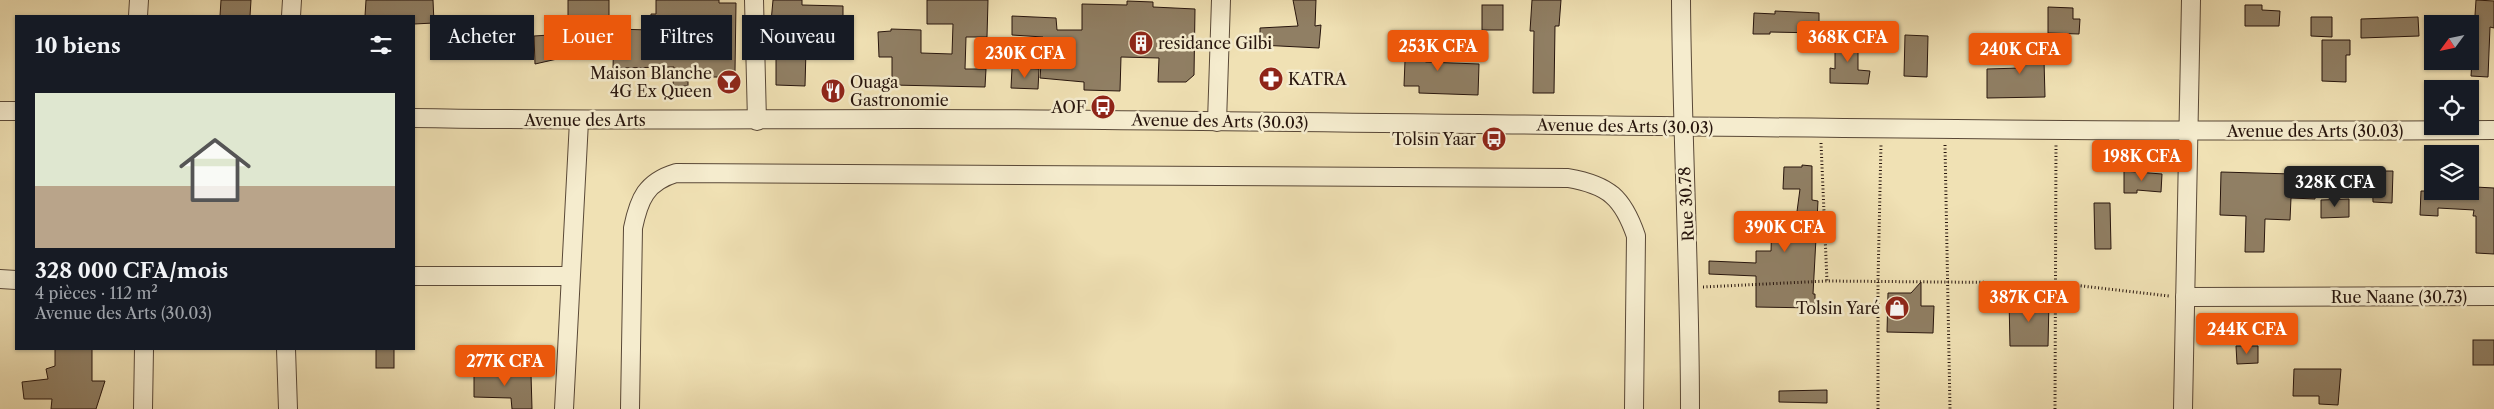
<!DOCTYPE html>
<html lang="fr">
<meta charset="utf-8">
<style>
:root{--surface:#171b24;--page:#20242c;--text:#f1f3f6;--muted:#9ea1a6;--accent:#ea580c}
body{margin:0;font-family:"Libre Caslon Text",serif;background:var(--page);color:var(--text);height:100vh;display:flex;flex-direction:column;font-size:19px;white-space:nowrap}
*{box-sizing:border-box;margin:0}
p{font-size:16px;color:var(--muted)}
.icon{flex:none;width:28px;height:28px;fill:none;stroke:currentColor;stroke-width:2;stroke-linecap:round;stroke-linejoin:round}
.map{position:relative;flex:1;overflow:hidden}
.sheet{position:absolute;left:15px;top:15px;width:400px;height:335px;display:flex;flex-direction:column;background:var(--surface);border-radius:0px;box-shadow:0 1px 4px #0004}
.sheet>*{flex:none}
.banner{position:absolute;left:430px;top:15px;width:475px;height:45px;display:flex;gap:10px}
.needle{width:32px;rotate:237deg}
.buttons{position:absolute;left:2424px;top:15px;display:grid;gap:10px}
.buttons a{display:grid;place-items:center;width:55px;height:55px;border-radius:0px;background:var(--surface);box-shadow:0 1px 4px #0004;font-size:25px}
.price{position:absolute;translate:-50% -42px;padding:0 11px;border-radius:5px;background:var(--accent);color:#fff;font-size:16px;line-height:32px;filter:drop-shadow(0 1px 2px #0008)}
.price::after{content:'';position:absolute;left:50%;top:30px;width:15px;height:11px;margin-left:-8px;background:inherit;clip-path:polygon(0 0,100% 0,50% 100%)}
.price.current{background:#222;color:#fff}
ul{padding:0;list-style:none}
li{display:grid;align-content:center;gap:10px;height:265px;padding:0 20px}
li span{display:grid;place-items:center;height:155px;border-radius:0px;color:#555}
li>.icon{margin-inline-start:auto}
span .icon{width:90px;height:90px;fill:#fffc;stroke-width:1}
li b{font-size:21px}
h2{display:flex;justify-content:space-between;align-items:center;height:60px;padding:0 20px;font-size:21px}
.chip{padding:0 18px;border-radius:0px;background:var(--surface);box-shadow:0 1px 4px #0004;font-size:18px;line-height:45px}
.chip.current{background:var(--accent);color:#fff}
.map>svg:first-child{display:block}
.building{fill:#907f64;stroke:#27150d}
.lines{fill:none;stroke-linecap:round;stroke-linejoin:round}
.minor-casing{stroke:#594837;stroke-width:20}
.path{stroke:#27150d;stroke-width:3;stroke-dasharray:1 2.5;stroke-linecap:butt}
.minor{stroke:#f5ecce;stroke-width:18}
.labels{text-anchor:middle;stroke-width:5;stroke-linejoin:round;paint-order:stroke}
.poi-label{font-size:16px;fill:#27150d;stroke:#f5ecce;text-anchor:end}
.street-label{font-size:16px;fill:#27150d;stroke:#f5ecce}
</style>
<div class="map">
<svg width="2494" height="409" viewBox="0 0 2494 409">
<rect width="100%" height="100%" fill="#f0e1b4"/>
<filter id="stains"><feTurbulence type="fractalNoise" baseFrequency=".004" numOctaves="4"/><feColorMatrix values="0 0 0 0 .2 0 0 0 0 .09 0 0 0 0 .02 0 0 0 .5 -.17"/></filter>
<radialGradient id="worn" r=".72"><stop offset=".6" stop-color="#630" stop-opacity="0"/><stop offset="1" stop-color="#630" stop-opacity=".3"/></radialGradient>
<g class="building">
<path d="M221,0H251L250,16H220Z"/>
<path d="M366,0H433L434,23L414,24V16H365Z"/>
<path d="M568,0H609V26L568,27Z"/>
<path d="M656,0H719V3H736L735,71L729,77H688V86H673L674,67L613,68L614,29L651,30V14H656Z"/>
<path d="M773,0H802V5L843,6V29L847,28V49L806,50L805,86L776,85V55H768Z"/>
<path d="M927,0H988L987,37H966L965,69H986L985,87L892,85V57H879L878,32L891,31V29L921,30V53L952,54L953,24H927Z"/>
<path d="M1293,0H1316L1315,26L1321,25L1319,48L1260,45V28L1298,26Z"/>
<path d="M1532,0H1561L1559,26H1555L1554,93H1533L1534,31H1530Z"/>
<path d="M2476,0L2494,1V28L2490,27L2488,77L2471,76Z"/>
<path d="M1127,1L1153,2V7L1195,9L1194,75L1186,82H1158L1159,58L1121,57L1120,91L1084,90V82L1040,78L1043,37L1012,35V16L1056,18L1057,30H1082V4L1127,5Z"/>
<rect x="1482" y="5" width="21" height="25"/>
<path d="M2245,5H2262V10L2280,11L2279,26H2245Z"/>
<path d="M2048,7L2073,8V19H2080L2079,34L2048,33Z"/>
<path d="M1775,11L1819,13V33L1770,32V34H1753L1754,13L1775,14Z"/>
<path d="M2311,17H2332V37L2311,36Z"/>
<path d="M2418,17L2419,36L2361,38V19Z"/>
<path d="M565,34L566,57L535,64L534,36Z"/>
<path d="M1406,35L1425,36L1424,61L1426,62L1479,64L1478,95L1419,93V86H1404Z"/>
<path d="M1905,35L1928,36L1927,77L1904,76Z"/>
<path d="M1835,38H1858V70L1870,71L1868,84L1830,83V68L1835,69Z"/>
<path d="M2021,38H2041L2042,60H2044L2045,97L1987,98V69L2021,68Z"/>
<path d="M2322,40H2350V55H2346V82L2322,81Z"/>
<path d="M1012,68L1039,69L1038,89L1011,88Z"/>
<path d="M1802,165L1812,166V200L1818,201L1813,294H1815V308L1756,307V276L1709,274V261L1756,263V251H1771L1772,219H1796L1800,189H1783L1784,167H1802Z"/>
<path d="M2124,171L2162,174L2161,192L2137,190V193H2124Z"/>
<path d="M2372,171H2393L2392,203L2373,202Z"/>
<path d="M2221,172L2292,174L2291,183L2316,184L2315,199L2291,198L2290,220L2265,219L2264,252H2245L2246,216L2220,215Z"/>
<path d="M2475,187L2494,188V254L2476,253V216H2473L2474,210L2438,208V216L2420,215L2421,191H2474Z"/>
<path d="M2349,199V217L2321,218V200Z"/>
<path d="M2094,203H2110L2111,249H2095Z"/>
<path d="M1921,282V306H1934L1933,333L1887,332L1888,293H1911Z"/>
<path d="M2009,299L2049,300L2048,346H2010Z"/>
<rect x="2473" y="340" width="21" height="25"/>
<path d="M2236,346H2258V363L2237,364Z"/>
<path d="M55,349H92V381H105L96,409H51L52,399H24L22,382L48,379L46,369L55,366Z"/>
<rect x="376" y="349" width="18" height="19"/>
<path d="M2294,369H2341L2338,405L2319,404V396H2293Z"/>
<path d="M474,371H507V374H531L532,409H512L511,398L474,397Z"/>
<path d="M1827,390V403L1779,402V391Z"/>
</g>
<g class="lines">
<defs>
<g id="minor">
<path d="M754,0L757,121"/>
<path d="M1681,0C1682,136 1690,273 1690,409"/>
<path d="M138,16L139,0"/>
<path d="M291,16L292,0"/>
<path d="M0,111H16"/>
<path d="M414,118C644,122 874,117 1104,120C1567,124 2031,133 2494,130"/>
<path d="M1217,122L1221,0"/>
<path d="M414,276H570"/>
<path d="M0,279L16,280"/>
<path d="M2185,297L2494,296"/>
<path d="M286,349L288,409"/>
<path d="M143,409L144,349"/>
<path d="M564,409L579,121"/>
<path d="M630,409L633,228C639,199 646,182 676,173L1568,178C1609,185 1623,198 1636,236L1634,409"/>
<path d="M2183,409L2191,0"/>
</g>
</defs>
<use href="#minor" class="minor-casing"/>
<g class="path">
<path d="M1821,143L1827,281"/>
<path d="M1945,145L1950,409"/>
<path d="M1703,287L1827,281L2056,283L2169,296"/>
<path d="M1878,409V281L1881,144"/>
<path d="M2055,409L2056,145"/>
</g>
<use href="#minor" class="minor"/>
</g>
<defs>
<symbol id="building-disc" viewBox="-11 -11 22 22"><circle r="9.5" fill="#8f2418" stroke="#f5ecce"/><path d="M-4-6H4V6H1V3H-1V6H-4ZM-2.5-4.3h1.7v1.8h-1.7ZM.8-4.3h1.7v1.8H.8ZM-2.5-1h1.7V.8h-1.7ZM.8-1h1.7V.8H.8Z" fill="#fff"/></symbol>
<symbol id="pharmacy-disc" viewBox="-11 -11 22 22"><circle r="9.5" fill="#8f2418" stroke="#f5ecce"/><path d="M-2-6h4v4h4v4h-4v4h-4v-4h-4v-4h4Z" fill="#fff"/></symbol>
<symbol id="bar-disc" viewBox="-11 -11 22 22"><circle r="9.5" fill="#8f2418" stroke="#f5ecce"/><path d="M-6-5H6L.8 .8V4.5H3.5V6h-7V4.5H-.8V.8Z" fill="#fff"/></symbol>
<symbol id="restaurant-disc" viewBox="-11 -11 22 22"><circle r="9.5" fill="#8f2418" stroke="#f5ecce"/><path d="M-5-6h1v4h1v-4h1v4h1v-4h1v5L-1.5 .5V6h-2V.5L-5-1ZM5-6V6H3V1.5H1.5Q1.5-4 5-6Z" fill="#fff"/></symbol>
<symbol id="bus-disc" viewBox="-11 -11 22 22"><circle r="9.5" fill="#8f2418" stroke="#f5ecce"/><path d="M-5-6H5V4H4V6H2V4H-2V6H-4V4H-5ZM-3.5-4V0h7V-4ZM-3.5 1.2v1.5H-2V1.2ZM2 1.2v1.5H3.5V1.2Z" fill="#fff"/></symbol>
<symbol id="shop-disc" viewBox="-11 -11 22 22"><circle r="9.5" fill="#8f2418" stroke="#f5ecce"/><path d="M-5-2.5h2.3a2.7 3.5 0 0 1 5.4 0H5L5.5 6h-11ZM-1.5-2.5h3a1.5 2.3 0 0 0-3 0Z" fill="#fff"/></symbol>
</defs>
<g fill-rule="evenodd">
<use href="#building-disc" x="1127" y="29" width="28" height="28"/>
<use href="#pharmacy-disc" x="1257" y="65" width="28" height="28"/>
<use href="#bar-disc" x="715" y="68" width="28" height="28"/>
<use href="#restaurant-disc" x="819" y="77" width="28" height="28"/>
<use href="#bus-disc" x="1089" y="93" width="28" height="28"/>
<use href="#bus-disc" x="1480" y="125" width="28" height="28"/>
<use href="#shop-disc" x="1883" y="294" width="28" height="28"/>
</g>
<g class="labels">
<g class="poi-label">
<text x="1158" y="49" text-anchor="start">residance Gilbi</text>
<text x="712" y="79">Maison Blanche<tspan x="712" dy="18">4G Ex Queen</tspan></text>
<text x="1288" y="85" text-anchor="start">KATRA</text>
<text x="850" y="88" text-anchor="start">Ouaga<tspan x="850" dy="18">Gastronomie</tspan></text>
<text x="1086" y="113">AOF</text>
<text x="1476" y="145">Tolsin Yaar</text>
<text x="1880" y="314">Tolsin Yaré</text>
</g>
<g class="street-label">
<text x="585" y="126">Avenue des Arts</text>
<text transform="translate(1220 121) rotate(1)" y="6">Avenue des Arts (30.03)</text>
<text transform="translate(1625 126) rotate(1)" y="6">Avenue des Arts (30.03)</text>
<text x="2315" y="137">Avenue des Arts (30.03)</text>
<text transform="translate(1686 204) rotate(-93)" y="6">Rue 30.78</text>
<text x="2399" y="303">Rue Naane (30.73)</text>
</g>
</g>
<rect width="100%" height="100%" filter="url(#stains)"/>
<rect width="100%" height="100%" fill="url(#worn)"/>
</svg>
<div class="buttons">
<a><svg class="needle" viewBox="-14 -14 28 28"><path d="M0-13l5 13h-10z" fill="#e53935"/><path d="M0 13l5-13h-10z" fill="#9ea1a6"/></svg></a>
<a><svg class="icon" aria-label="locate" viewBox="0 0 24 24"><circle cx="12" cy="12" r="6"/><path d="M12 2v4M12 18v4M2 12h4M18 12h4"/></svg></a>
<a><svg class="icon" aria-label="layers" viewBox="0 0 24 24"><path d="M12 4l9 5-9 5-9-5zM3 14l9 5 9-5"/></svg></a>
</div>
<b class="price" style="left:1848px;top:63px">368K CFA</b>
<b class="price" style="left:1438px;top:72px">253K CFA</b>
<b class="price" style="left:2020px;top:75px">240K CFA</b>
<b class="price" style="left:1025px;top:79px">230K CFA</b>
<b class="price" style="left:2142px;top:182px">198K CFA</b>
<b class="price current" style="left:2335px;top:208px">328K CFA</b>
<b class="price" style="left:1785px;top:253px">390K CFA</b>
<b class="price" style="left:2029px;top:323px">387K CFA</b>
<b class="price" style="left:2247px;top:355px">244K CFA</b>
<b class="price" style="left:505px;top:387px">277K CFA</b>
<div class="banner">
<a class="chip">Acheter</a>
<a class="chip current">Louer</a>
<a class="chip">Filtres</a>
<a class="chip">Nouveau</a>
</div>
<section class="sheet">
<h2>10 biens<svg class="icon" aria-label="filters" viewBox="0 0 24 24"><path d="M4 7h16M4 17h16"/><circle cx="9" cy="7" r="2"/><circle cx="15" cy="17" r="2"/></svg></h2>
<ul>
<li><span style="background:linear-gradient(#dfe7d0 60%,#b9a48a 0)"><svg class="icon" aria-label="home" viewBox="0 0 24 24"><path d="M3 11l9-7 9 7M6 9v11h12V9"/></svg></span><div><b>328 000 CFA/mois</b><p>4 pièces · 112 m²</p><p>Avenue des Arts (30.03)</p></div></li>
</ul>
</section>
</div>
